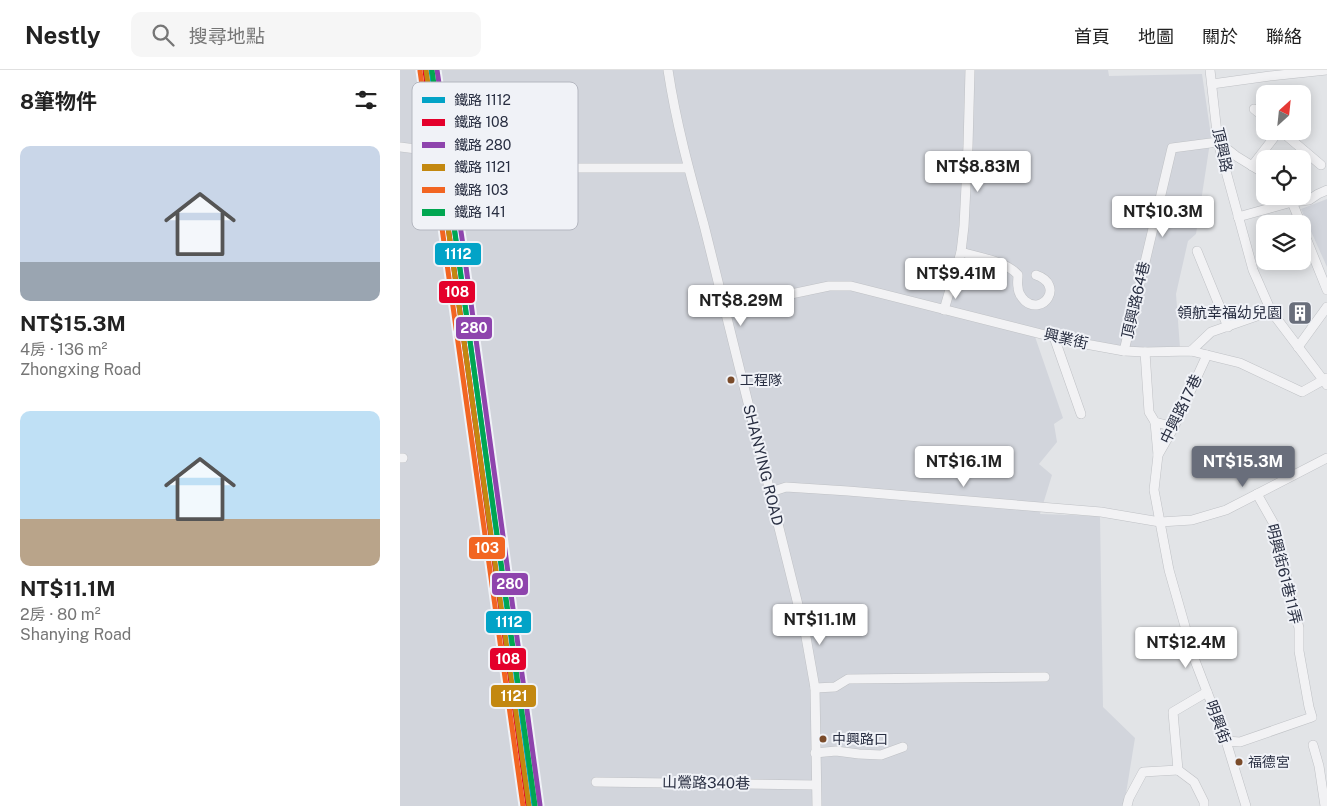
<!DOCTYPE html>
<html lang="zh-TW">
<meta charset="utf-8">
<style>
:root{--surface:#fff;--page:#f6f6f6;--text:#222;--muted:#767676;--line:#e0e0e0;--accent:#696e7b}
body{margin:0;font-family:"Public Sans","Noto Sans TC",sans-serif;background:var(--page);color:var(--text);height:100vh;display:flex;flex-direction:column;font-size:19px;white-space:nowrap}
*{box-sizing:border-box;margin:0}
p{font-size:16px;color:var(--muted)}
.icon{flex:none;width:28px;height:28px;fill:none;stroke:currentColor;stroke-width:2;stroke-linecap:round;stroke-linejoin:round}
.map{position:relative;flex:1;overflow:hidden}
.side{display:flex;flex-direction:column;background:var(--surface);width:400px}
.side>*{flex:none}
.needle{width:32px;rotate:27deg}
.buttons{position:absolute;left:856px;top:15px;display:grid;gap:10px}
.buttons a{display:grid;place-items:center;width:55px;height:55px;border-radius:10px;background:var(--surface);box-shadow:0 2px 12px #0003;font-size:25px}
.price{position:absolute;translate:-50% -42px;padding:0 11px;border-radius:5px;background:#fff;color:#222;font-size:16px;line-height:32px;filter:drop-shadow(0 1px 2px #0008)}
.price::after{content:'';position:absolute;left:50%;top:30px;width:15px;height:11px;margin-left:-8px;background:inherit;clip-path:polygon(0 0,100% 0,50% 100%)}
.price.on{background:var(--accent);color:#fff}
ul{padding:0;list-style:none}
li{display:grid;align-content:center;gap:10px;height:265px;padding:0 20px}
li span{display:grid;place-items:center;height:155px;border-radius:10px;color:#555}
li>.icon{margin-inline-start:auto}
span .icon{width:90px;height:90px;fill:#fffc;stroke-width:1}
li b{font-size:21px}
h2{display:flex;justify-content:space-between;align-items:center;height:60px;padding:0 20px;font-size:21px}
header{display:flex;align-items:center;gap:30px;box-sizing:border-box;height:70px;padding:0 25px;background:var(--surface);border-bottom:1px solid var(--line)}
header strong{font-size:24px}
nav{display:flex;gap:28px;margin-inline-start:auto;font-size:18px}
.search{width:350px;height:45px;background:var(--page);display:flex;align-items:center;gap:12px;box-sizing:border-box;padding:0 18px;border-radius:10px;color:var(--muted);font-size:19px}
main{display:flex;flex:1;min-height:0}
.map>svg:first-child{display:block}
.built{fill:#d2d5dc}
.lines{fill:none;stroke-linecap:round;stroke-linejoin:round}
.minor-casing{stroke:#bfc1c5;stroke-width:10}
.minor{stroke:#f2f2f4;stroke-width:9}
.rail-1-casing{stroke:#f0f2f7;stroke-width:9}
.rail-2-casing{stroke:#f0f2f7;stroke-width:9}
.rail-3-casing{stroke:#f0f2f7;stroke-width:9}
.rail-4-casing{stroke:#f0f2f7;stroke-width:9}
.rail-5-casing{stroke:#f0f2f7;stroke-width:9}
.rail-6-casing{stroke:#f0f2f7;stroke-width:9}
.rail-1{stroke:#02a3c7;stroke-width:5}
.rail-2{stroke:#e4002b;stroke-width:5}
.rail-3{stroke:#8e44ad;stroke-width:5}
.rail-4{stroke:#c38810;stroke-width:5}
.rail-5{stroke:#f26522;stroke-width:5}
.rail-6{stroke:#00a651;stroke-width:5}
.bus-dot{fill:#7a4b2a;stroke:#f0f2f7;stroke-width:2}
.labels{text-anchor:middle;stroke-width:4;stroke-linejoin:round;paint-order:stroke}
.bus-label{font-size:14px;fill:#282e41;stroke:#f0f2f7;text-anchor:start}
.street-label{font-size:15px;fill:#282e41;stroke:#f0f2f7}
.poi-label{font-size:15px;fill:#282e41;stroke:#f0f2f7;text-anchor:end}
.key{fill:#f0f2f7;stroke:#b4b7c0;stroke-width:1}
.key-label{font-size:14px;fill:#282e41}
.line-badge{stroke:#f0f2f7;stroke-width:2}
.badge-label{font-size:14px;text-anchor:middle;font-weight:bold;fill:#fff}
</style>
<header>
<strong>Nestly</strong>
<div class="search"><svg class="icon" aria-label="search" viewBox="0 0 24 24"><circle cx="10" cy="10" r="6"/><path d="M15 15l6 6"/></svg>搜尋地點</div>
<nav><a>首頁</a><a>地圖</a><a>關於</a><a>聯絡</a></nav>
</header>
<main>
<section class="side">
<h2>8筆物件<svg class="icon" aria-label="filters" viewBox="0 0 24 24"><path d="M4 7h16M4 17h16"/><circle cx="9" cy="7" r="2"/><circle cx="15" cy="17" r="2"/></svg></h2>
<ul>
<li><span style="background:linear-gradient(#c9d6e8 75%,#9aa5b1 0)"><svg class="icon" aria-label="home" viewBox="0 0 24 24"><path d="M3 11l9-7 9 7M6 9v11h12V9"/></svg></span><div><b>NT$15.3M</b><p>4房 · 136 m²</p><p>Zhongxing Road</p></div></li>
<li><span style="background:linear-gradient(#bfe0f5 70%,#b9a48a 0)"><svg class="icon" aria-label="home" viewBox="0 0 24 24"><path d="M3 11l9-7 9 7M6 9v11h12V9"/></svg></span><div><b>NT$11.1M</b><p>2房 · 80 m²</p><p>Shanying Road</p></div></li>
</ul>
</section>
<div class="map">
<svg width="927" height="736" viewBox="0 0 927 736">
<rect width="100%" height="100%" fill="#e2e4e7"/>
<g class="built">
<path d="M0,0H708L709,6L802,4L811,66L796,164L788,171L776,224L780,278H730L632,258L663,348L654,354L657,372L639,394L652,405L640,444L700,446L703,637L735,668L724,736H0Z"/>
<path d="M927,129V197L901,139Z"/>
</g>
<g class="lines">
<defs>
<g id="minor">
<path d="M268,0C276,53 290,104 304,155L406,567L415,618L417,736"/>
<path d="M810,0L818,72L853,200L871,241L927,315"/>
<path d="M812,14L870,6L927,0"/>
<path d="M902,32L905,29"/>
<path d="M854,39L865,48"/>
<path d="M881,61L921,95"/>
<path d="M0,77L168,98H288"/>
<path d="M852,96L879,61"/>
<path d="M887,126L892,132L901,154"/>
<path d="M838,147L892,132L909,130L918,124L927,120"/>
<path d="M902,158L927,220"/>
<path d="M797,181L828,257"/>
<path d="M561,182C580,188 606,191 618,205C618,209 617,214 618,217C618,223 621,227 625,231C643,246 665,215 636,205"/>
<path d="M325,238L429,216H451L669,271L724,281L745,282L791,281L840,293L902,322L927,308"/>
<path d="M544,240L561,182L564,156L568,76L570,0"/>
<path d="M654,267L681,344"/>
<path d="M898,277L927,237"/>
<path d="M724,281L772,78L818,72L836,86L862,102L865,105"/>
<path d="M791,281L811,262L871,241"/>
<path d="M745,282L749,342L755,352L774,357"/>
<path d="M807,285L774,357L758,385L754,420L769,500L794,588L826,671L846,736"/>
<path d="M755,352L758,385"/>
<path d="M0,388H3"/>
<path d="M371,422L386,417L448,421L701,442L760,452L792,450L826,440L927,388"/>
<path d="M415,618L435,617L448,609L645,607"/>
<path d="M826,671L840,672L912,647L909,637L899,581V558L874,454L857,424"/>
<path d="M913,675L919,696L925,736"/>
<path d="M415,683L436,681L459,684L481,685L503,677"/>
<path d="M778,700L773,642L807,622"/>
<path d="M778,700L794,712L804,732V736"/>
<path d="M196,712L416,715"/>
<path d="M727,736L729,728L743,702L778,700"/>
</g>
</defs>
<use href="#minor" class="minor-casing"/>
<use href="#minor" class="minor"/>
<defs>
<path id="rail-1" d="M31,0L57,176L134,736"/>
<path id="rail-2" d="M25,1L51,177L128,736"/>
<path id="rail-3" d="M37,0L63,175L140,735"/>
<path id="rail-4" d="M26,0L129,736"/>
<path id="rail-5" d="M20,1L123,736"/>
<path id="rail-6" d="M32,0L135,735"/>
</defs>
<use href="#rail-1" class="rail-1-casing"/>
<use href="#rail-2" class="rail-2-casing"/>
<use href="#rail-3" class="rail-3-casing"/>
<use href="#rail-4" class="rail-4-casing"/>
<use href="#rail-5" class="rail-5-casing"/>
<use href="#rail-6" class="rail-6-casing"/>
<use href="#rail-1" class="rail-1"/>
<use href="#rail-2" class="rail-2"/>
<use href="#rail-3" class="rail-3"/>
<use href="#rail-4" class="rail-4"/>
<use href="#rail-5" class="rail-5"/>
<use href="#rail-6" class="rail-6"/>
</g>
<defs>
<symbol id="building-square" viewBox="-11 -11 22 22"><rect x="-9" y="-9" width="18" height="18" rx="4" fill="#696e7b" stroke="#f0f2f7"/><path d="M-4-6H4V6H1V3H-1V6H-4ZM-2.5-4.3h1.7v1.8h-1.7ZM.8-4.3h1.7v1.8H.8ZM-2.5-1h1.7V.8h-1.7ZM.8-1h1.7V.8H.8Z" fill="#fff"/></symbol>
</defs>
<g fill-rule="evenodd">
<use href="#building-square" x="886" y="229" width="28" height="28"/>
</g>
<g class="bus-dot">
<circle cx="331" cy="310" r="4.5"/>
<circle cx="423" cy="669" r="4.5"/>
<circle cx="839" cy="692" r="4.5"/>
</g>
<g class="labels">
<g class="bus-label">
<text x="340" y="315">工程隊</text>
<text x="432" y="674">中興路口</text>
<text x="848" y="697">福德宮</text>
</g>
<g class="street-label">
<text transform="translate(822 80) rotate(78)" y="5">頂興路</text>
<text transform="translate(736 230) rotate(-77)" y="5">頂興路64巷</text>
<text transform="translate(666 269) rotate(13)" y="5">興業街</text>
<text transform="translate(781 339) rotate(-64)" y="5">中興路17巷</text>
<text transform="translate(363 395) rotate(76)" y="5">SHANYING ROAD</text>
<text transform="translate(884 504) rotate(76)" y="5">明興街61巷11弄</text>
<text transform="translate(818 652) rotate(70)" y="5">明興街</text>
<text transform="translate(306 713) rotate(1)" y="5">山鶯路340巷</text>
</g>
<g class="poi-label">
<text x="882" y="248">領航幸福幼兒園</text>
</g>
</g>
<rect x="12" y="12" width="166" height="148" rx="8" class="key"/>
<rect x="22" y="27" width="23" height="6" fill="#02a3c7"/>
<rect x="22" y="49" width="23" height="7" fill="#e4002b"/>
<rect x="22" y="72" width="23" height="6" fill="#8e44ad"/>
<rect x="22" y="94" width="23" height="7" fill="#c38810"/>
<rect x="22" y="117" width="23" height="6" fill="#f26522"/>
<rect x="22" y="139" width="23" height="7" fill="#00a651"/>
<g class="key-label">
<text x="54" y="35">鐵路 1112</text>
<text x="54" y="57">鐵路 108</text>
<text x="54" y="80">鐵路 280</text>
<text x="54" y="102">鐵路 1121</text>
<text x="54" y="125">鐵路 103</text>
<text x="54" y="147">鐵路 141</text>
</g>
<g class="line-badge">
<rect x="34" y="172" width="48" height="24" rx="5" fill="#02a3c7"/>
<rect x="38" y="210" width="38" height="24" rx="5" fill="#e4002b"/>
<rect x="55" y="246" width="38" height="24" rx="5" fill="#8e44ad"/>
<rect x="68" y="466" width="38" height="24" rx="5" fill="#f26522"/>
<rect x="91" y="502" width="38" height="24" rx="5" fill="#8e44ad"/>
<rect x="85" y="540" width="47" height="24" rx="5" fill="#02a3c7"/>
<rect x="89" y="577" width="38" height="24" rx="5" fill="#e4002b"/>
<rect x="90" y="614" width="47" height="24" rx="5" fill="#c38810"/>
</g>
<g class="badge-label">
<text x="58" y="189">1112</text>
<text x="57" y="227">108</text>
<text x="74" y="263">280</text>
<text x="87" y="483">103</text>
<text x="110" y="519">280</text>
<text x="109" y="557">1112</text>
<text x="108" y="594">108</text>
<text x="114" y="631">1121</text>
</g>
</svg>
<div class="buttons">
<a><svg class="needle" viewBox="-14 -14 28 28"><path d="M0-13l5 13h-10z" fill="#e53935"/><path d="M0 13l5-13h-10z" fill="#767676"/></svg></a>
<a><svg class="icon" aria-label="locate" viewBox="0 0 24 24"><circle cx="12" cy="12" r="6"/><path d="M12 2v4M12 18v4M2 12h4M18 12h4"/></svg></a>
<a><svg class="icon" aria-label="layers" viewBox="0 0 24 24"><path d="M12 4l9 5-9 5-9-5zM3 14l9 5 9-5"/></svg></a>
</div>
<b class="price" style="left:578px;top:123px">NT$8.83M</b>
<b class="price" style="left:763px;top:168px">NT$10.3M</b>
<b class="price" style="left:556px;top:230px">NT$9.41M</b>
<b class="price" style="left:341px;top:257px">NT$8.29M</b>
<b class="price" style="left:564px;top:418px">NT$16.1M</b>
<b class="price on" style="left:843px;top:418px">NT$15.3M</b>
<b class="price" style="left:420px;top:576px">NT$11.1M</b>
<b class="price" style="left:786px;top:599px">NT$12.4M</b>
</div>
</main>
